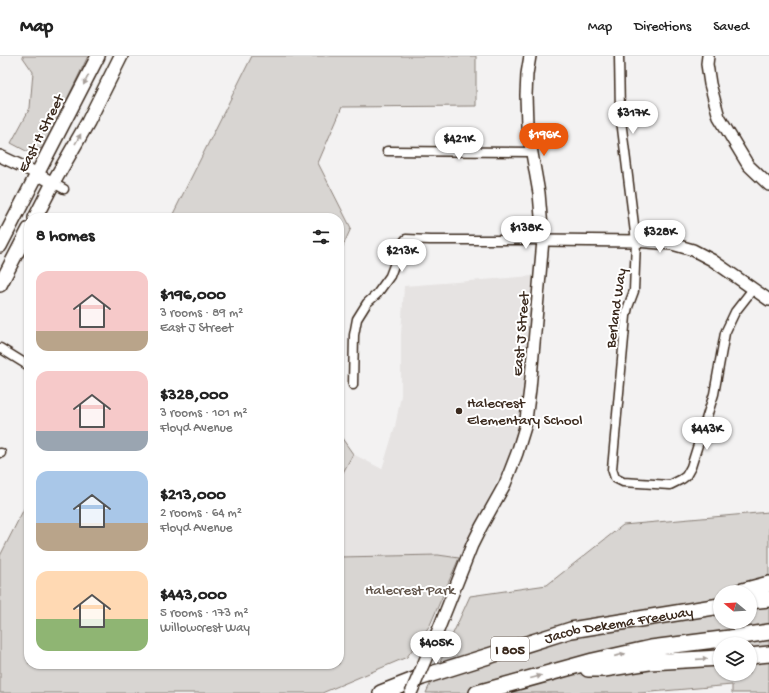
<!DOCTYPE html>
<meta charset="utf-8">
<style>
:root{--surface:#fff;--page:#f6f6f6;--text:#222;--muted:#767676;--line:#e0e0e0;--accent:#ea580c}
body{margin:0;font-family:"Gochi Hand",sans-serif;background:var(--page);color:var(--text);height:100vh;display:flex;flex-direction:column;font-size:15px;white-space:nowrap}
*{box-sizing:border-box;margin:0}
p{font-size:13px;color:var(--muted)}
.icon{flex:none;width:22px;height:22px;fill:none;stroke:currentColor;stroke-width:2;stroke-linecap:round;stroke-linejoin:round}
.map{position:relative;flex:1;overflow:hidden}
.drawer{position:absolute;left:24px;top:157px;width:320px;height:456px;display:flex;flex-direction:column;background:var(--surface);border-radius:16px;box-shadow:0 1px 3px #0004}
.drawer>*{flex:none}
.needle{width:26px;rotate:288deg}
.tools{position:absolute;left:713px;top:529px;display:grid;gap:8px}
.tools a{display:grid;place-items:center;width:44px;height:44px;border-radius:50%;background:var(--surface);box-shadow:0 1px 3px #0004;font-size:20px}
.price{position:absolute;translate:-50% -34px;padding:0 9px;border-radius:14px;background:#fff;color:#222;font-size:13px;line-height:26px;filter:drop-shadow(0 1px 2px #0008)}
.price::after{content:'';position:absolute;left:50%;top:24px;width:12px;height:9px;margin-left:-6px;background:inherit;clip-path:polygon(0 0,100% 0,50% 100%)}
.price.selected{background:var(--accent);color:#fff}
ul{padding:0;list-style:none}
li{display:flex;align-items:center;gap:12px;height:100px;padding:0 12px}
li span{display:grid;place-items:center;flex:none;width:112px;height:80px;border-radius:12px;color:#555}
li>.icon{margin-inline-start:auto}
span .icon{width:48px;height:48px;fill:#fffc;stroke-width:1}
li b{font-size:17px}
h2{display:flex;justify-content:space-between;align-items:center;height:48px;padding:0 12px;font-size:17px}
header{display:flex;align-items:center;gap:24px;box-sizing:border-box;height:56px;padding:0 20px;background:var(--surface);border-bottom:1px solid var(--line)}
header strong{font-size:19px}
nav{display:flex;gap:22px;margin-inline-start:auto;font-size:14px}
.map>svg:first-child{display:block}
.built{fill:#e6e3e2}
.green{fill:#d8d5d2;stroke:#8a8078;fill-rule:evenodd}
.lines{fill:none;stroke-linecap:round;stroke-linejoin:round}
.street-casing{stroke:#3b2a1e;stroke-width:11}
.secondary-casing{stroke:#3b2a1e;stroke-width:14}
.primary-casing{stroke:#3b2a1e;stroke-width:16}
.highway-casing{stroke:#3b2a1e;stroke-width:18}
.street{stroke:#fff;stroke-width:8}
.secondary{stroke:#fff;stroke-width:11}
.primary{stroke:#fff;stroke-width:13}
.highway{stroke:#fff;stroke-width:15}
.secondary-bridge-casing{stroke:#3b2a1e;stroke-width:14;stroke-linecap:butt}
.secondary-bridge{stroke:#fff;stroke-width:11}
.oneway{fill:#a79f9a}
.poi-dot{fill:#3b2a1e;stroke:#fff;stroke-width:1.5}
.labels{text-anchor:middle;stroke-width:4;stroke-linejoin:round;paint-order:stroke}
.shield{fill:#fff;stroke:#766a62;stroke-width:1}
.shield-label{font-size:14px;font-weight:bold;fill:#3b2a1e}
.street-label{font-size:15px;fill:#3b2a1e;stroke:#fff}
.poi-label{font-size:15px;fill:#3b2a1e;stroke:#fff;text-anchor:start}
.park-label{font-size:15px;fill:#62554b;stroke:#fff}
</style>
<header>
<strong>Map</strong>
<nav><a>Map</a><a>Directions</a><a>Saved</a></nav>
</header>
<div class="map">
<svg width="769" height="637" viewBox="0 0 769 637">
<rect width="100%" height="100%" fill="#f3f2f2"/>
<filter id="ink" filterUnits="userSpaceOnUse"><feTurbulence type="fractalNoise" baseFrequency=".025" numOctaves="2"/><feDisplacementMap in="SourceGraphic" scale="8" xChannelSelector="R" yChannelSelector="G"/><feConvolveMatrix kernelMatrix="1 2 1 2 8 2 1 2 1" color-interpolation-filters="sRGB"/></filter>
<g filter="url(#ink)">
<path class="built" d="M533,220L524,340L512,395L459,502L438,499L339,501V424L353,398L382,413L395,371L401,339V279L404,230Z"/>
<g class="green">
<path d="M22,0H88L44,91L30,97L11,87L30,52L33,16Z"/>
<path d="M252,0H476V50L342,51L318,107L351,172L339,199V162H171Z"/>
<path d="M339,378L353,398L339,424Z"/>
<path d="M29,443V608H339V501L438,499L459,502L430,569L407,601L322,637H0V500Z"/>
<path d="M769,456V637H732V629L640,637H426L470,540L547,529L623,469ZM720,536H750V566H720ZM720,588H750V618H720Z"/>
</g>
<g class="lines">
<defs>
<g id="street">
<path d="M619,0L620,56L636,185L634,235L628,251L626,260L612,413L615,422L623,426L670,429L682,423L686,420L691,411L714,338L725,277L735,256L753,233"/>
<path d="M387,95L531,96"/>
<path d="M53,127L64,133"/>
<path d="M0,292L29,310"/>
<path d="M353,329L354,279L357,263L367,247L377,238L390,220L402,188L406,183L430,184H543"/>
<path d="M0,397H1"/>
</g>
<g id="secondary">
<path d="M708,0L707,8L710,28L719,61L748,109L769,129"/>
<path d="M0,100L32,115L53,127"/>
<path d="M543,184L636,185L672,188L693,194L712,204L769,244"/>
<path d="M439,572L472,489L481,471L505,428L517,397L525,371L530,333L543,184L539,137L527,69L526,39L527,18L530,0"/>
</g>
<g id="primary">
<path d="M35,162L53,127L88,66L121,0"/>
<path d="M0,190L98,0"/>
<path d="M0,229L29,173"/>
</g>
<g id="highway">
<path d="M739,536L769,528"/>
<path d="M750,545L769,543"/>
<path d="M750,600L769,598"/>
<path d="M588,613H604L649,606L720,602"/>
<path id="s1" d="M381,637L422,621L571,574L720,550"/>
<path d="M477,637L593,605L651,592L730,582L769,576"/>
</g>
</defs>
<use href="#street" class="street-casing"/>
<use href="#secondary" class="secondary-casing"/>
<use href="#primary" class="primary-casing"/>
<use href="#highway" class="highway-casing"/>
<use href="#street" class="street"/>
<use href="#secondary" class="secondary"/>
<use href="#primary" class="primary"/>
<use href="#highway" class="highway"/>
<defs>
<path id="secondary-bridge" d="M411,637L439,572"/>
</defs>
<use href="#secondary-bridge" class="secondary-bridge-casing"/>
<use href="#secondary-bridge" class="secondary-bridge"/>
</g>
<defs><path id="oneway-solid" d="M-6-.8H1V-3.2L6.5 0L1 3.2V.8H-6Z"/></defs>
<g class="oneway">
<use href="#oneway-solid" transform="translate(86 24) rotate(117)"/>
<use href="#oneway-solid" transform="translate(78 83) rotate(-60)"/>
<use href="#oneway-solid" transform="translate(620 599) rotate(-13)"/>
<use href="#oneway-solid" transform="translate(702 603) rotate(-4)"/>
<use href="#oneway-solid" transform="translate(536 621) rotate(-15)"/>
</g>
</g>
<circle class="poi-dot" cx="459" cy="355" r="4"/>
<g class="labels">
<rect class="shield" x="491" y="581" width="38" height="24" rx="3"/>
<g class="shield-label">
<text x="510" y="598">I 805</text>
</g>
<g class="street-label">
<text transform="translate(40 77) rotate(-63)" y="5">East H Street</text>
<text transform="translate(615 252) rotate(-82)" y="5">Berland Way</text>
<text transform="translate(520 278) rotate(-85)" y="5">East J Street</text>
<text dy="5" stroke="none"><textPath href="#s1" startOffset="248">Jacob Dekema Freeway</textPath></text>
</g>
<g class="poi-label">
<text x="467" y="351">Halecrest<tspan x="467" dy="17">Elementary School</tspan></text>
</g>
<g class="park-label">
<text x="410" y="538">Halecrest Park</text>
</g>
</g>
</svg>
<div class="tools">
<a><svg class="needle" viewBox="-14 -14 28 28"><path d="M0-13l5 13h-10z" fill="#e53935"/><path d="M0 13l5-13h-10z" fill="#767676"/></svg></a>
<a><svg class="icon" aria-label="layers" viewBox="0 0 24 24"><path d="M12 4l9 5-9 5-9-5zM3 14l9 5 9-5"/></svg></a>
</div>
<b class="price" style="left:633px;top:79px">$317K</b>
<b class="price selected" style="left:544px;top:101px">$196K</b>
<b class="price" style="left:459px;top:105px">$421K</b>
<b class="price" style="left:526px;top:194px">$138K</b>
<b class="price" style="left:660px;top:198px">$328K</b>
<b class="price" style="left:402px;top:217px">$213K</b>
<b class="price" style="left:707px;top:395px">$443K</b>
<b class="price" style="left:436px;top:609px">$405K</b>
<section class="drawer">
<h2>8 homes<svg class="icon" aria-label="filters" viewBox="0 0 24 24"><path d="M4 7h16M4 17h16"/><circle cx="9" cy="7" r="2"/><circle cx="15" cy="17" r="2"/></svg></h2>
<ul>
<li><span style="background:linear-gradient(#f6c9c9 75%,#b9a48a 0)"><svg class="icon" aria-label="home" viewBox="0 0 24 24"><path d="M3 11l9-7 9 7M6 9v11h12V9"/></svg></span><div><b>$196,000</b><p>3 rooms · 89 m²</p><p>East J Street</p></div></li>
<li><span style="background:linear-gradient(#f6c9c9 75%,#9aa5b1 0)"><svg class="icon" aria-label="home" viewBox="0 0 24 24"><path d="M3 11l9-7 9 7M6 9v11h12V9"/></svg></span><div><b>$328,000</b><p>3 rooms · 101 m²</p><p>Floyd Avenue</p></div></li>
<li><span style="background:linear-gradient(#a9c7e8 65%,#b9a48a 0)"><svg class="icon" aria-label="home" viewBox="0 0 24 24"><path d="M3 11l9-7 9 7M6 9v11h12V9"/></svg></span><div><b>$213,000</b><p>2 rooms · 64 m²</p><p>Floyd Avenue</p></div></li>
<li><span style="background:linear-gradient(#ffd9b3 60%,#8fb573 0)"><svg class="icon" aria-label="home" viewBox="0 0 24 24"><path d="M3 11l9-7 9 7M6 9v11h12V9"/></svg></span><div><b>$443,000</b><p>5 rooms · 173 m²</p><p>Willowcrest Way</p></div></li>
</ul>
</section>
</div>
